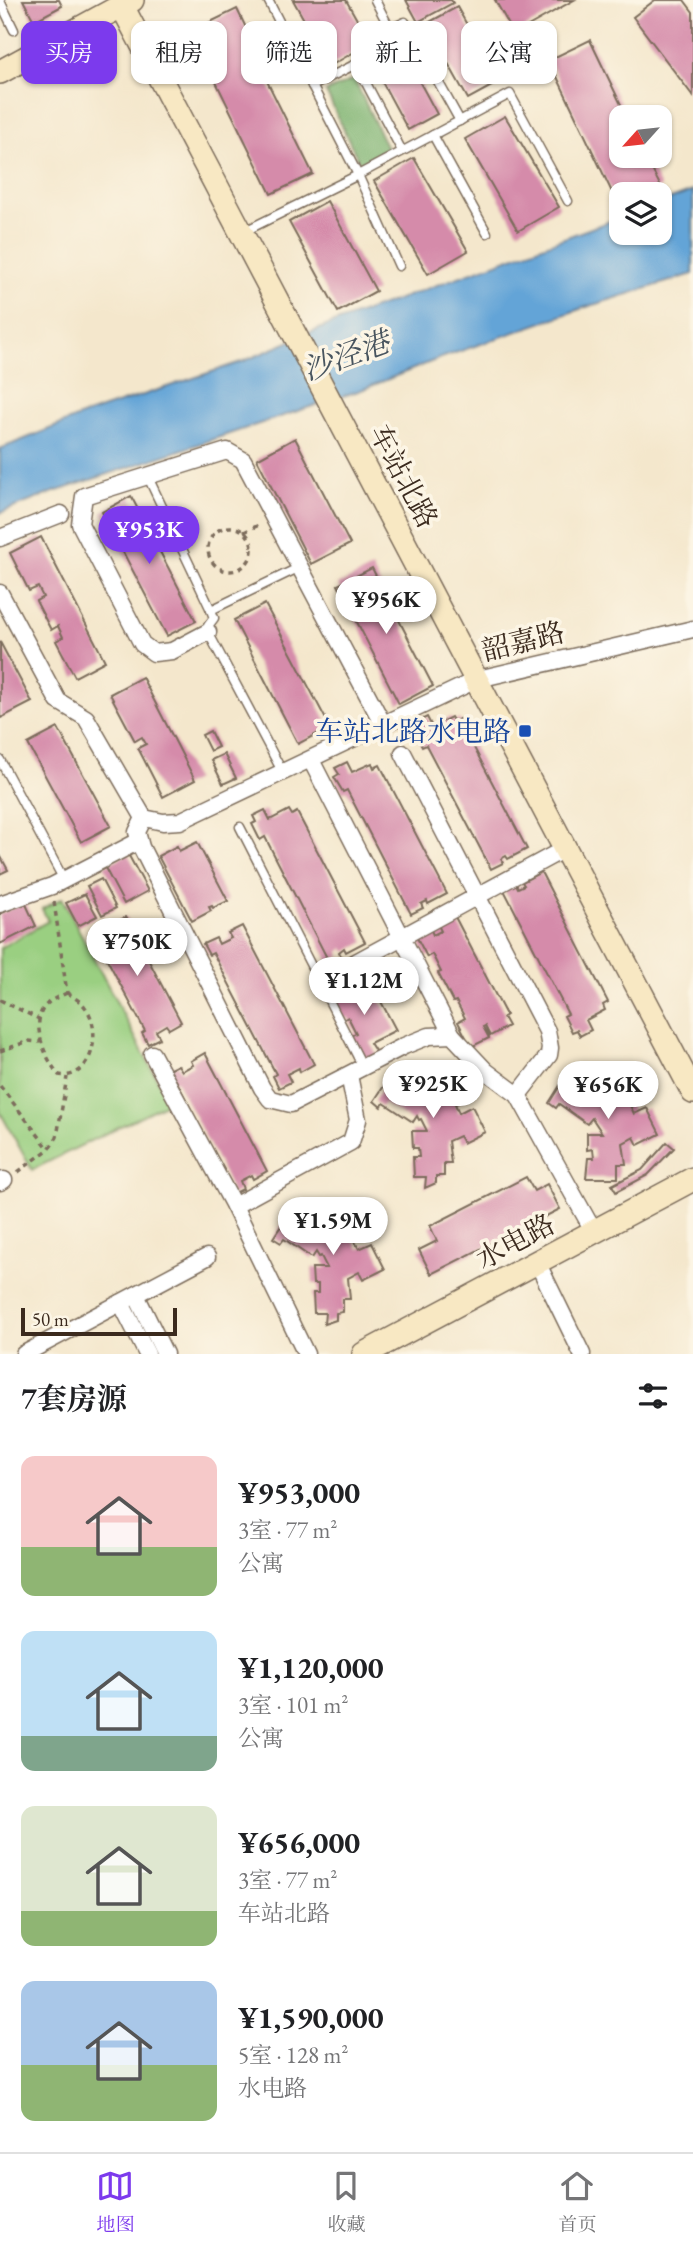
<!DOCTYPE html>
<html lang="zh">
<meta charset="utf-8">
<style>
:root{--surface:#fff;--page:#f6f6f6;--text:#202124;--muted:#757577;--line:#e0e0e0;--accent:#7c3aed}
body{margin:0;font-family:"EB Garamond","Noto Serif SC",serif;background:var(--page);color:var(--text);height:100vh;display:flex;flex-direction:column;font-size:26px;white-space:nowrap}
*{box-sizing:border-box;margin:0}
p{font-size:23px;color:var(--muted)}
.icon{flex:none;width:38px;height:38px;fill:none;stroke:currentColor;stroke-width:2;stroke-linecap:round;stroke-linejoin:round}
.map{position:relative;height:1354px;overflow:hidden}
.details{display:flex;flex-direction:column;background:var(--surface);flex:1}
.details>*{flex:none}
.banner{position:absolute;left:21px;top:21px;width:651px;height:63px;display:flex;gap:14px}
.needle{width:46px;rotate:243deg}
.controls{position:absolute;left:609px;top:105px;display:grid;gap:14px}
.controls a{display:grid;place-items:center;width:63px;height:63px;border-radius:14px;background:var(--surface);box-shadow:0 2px 5px #0004;font-size:35px}
.scale{position:absolute;left:21px;bottom:18px;width:156px;box-sizing:border-box;padding-left:7px;border:4px solid #3b2a1e;border-top:0;font-size:19px;line-height:24px;white-space:nowrap;color:#3b2a1e;-webkit-text-stroke:5px #fcf5e5;paint-order:stroke}
.price{position:absolute;translate:-50% -60px;padding:0 16px;border-radius:24px;background:#fff;color:#222;font-size:23px;line-height:46px;filter:drop-shadow(0 2px 4px #0008)}
.price::after{content:'';position:absolute;left:50%;top:42px;width:21px;height:16px;margin-left:-10px;background:inherit;clip-path:polygon(0 0,100% 0,50% 100%)}
.price.selected{background:var(--accent);color:#fff}
ul{padding:0;list-style:none}
li{display:flex;align-items:center;gap:21px;height:175px;padding:0 21px}
li span{display:grid;place-items:center;flex:none;width:196px;height:140px;border-radius:14px;color:#555}
li>.icon{margin-inline-start:auto}
span .icon{width:84px;height:84px;fill:#fffc;stroke-width:1}
li b{font-size:30px}
h2{display:flex;justify-content:space-between;align-items:center;height:84px;padding:0 21px;font-size:30px}
.pill{padding:0 24px;border-radius:14px;background:var(--surface);box-shadow:0 2px 5px #0004;font-size:24px;line-height:63px}
.pill.selected{background:var(--accent);color:#fff}
.dock{display:flex;justify-content:space-around;align-items:center;height:98px;border-top:2px solid var(--line);background:var(--surface);font-size:19px;color:var(--muted)}
.dock a{display:grid;justify-items:center;gap:4px}
.dock .selected{color:var(--accent)}
.map>svg:first-child{display:block}
.green{fill:#9acf81;stroke:#6a7c50;stroke-width:2}
.forest{fill:#7bb26f;stroke:#5b6e46;stroke-width:2}
.water{fill:#64a4d7;stroke:#50677a;stroke-width:2}
.building{fill:#d58baa}
.lines{fill:none;stroke-linecap:round;stroke-linejoin:round}
.lane-casing{stroke:#7c6c5b;stroke-width:11}
.street-casing{stroke:#7c6c5b;stroke-width:19}
.secondary-casing{stroke:#7c6c5b;stroke-width:26}
.path{stroke:#7c6c5b;stroke-width:3.5;stroke-dasharray:5 5;stroke-linecap:butt}
.lane{stroke:#fff;stroke-width:8}
.street{stroke:#fff;stroke-width:16}
.secondary{stroke:#f8e8c3;stroke-width:23}
.transit-dot{fill:#1a4fb4;stroke:#fcf5e5;stroke-width:2.5}
.labels{text-anchor:middle;stroke-width:7;stroke-linejoin:round;paint-order:stroke}
.street-label{font-size:28px;fill:#3b2a1e;stroke:#fcf5e5}
.transit-label{font-size:28px;fill:#164399;stroke:#fcf5e5;text-anchor:end}
.water-label{font-size:30px;font-style:italic;fill:#49555f;stroke:#fcf5e5}
</style>
<div class="map">
<svg width="693" height="1354" viewBox="0 0 693 1354">
<rect width="100%" height="100%" fill="#fcf5e5"/>
<filter id="ink" filterUnits="userSpaceOnUse"><feTurbulence type="fractalNoise" baseFrequency=".0143" numOctaves="2"/><feDisplacementMap in="SourceGraphic" scale="14" xChannelSelector="R" yChannelSelector="G"/><feConvolveMatrix kernelMatrix="1 2 1 2 8 2 1 2 1" color-interpolation-filters="sRGB"/></filter>
<filter id="wash" filterUnits="userSpaceOnUse"><feTurbulence type="fractalNoise" baseFrequency=".00686" numOctaves="4" result="noise"/><feDisplacementMap in="SourceGraphic" scale="28" xChannelSelector="R" yChannelSelector="G"/><feGaussianBlur stdDeviation="1.57" result="paint"/><feColorMatrix in="noise" values="0 0 0 0 0 0 0 0 0 0 0 0 0 0 0 0 0 1.4 0 .05"/><feComposite in="paint" operator="in"/></filter>
<g filter="url(#wash)">
<rect width="100%" height="100%" fill="#f4e7cc"/>
<path class="green" d="M62,898L169,1102L32,1170L0,1112V948L48,921L42,909Z"/>
<path class="forest" d="M354,79L388,150L360,164L326,92Z"/>
<path class="water" d="M693,191V274L580,309L438,359L361,390L54,492L0,513V449L84,415L244,361L326,326L621,217V233H660V203Z"/>
<g id="blocks">
<g class="building">
<path d="M23,0H59L62,6L34,21Z"/>
<path d="M293,0H346L370,43L330,66Z"/>
<path d="M406,0H451L453,3L418,22Z"/>
<path d="M495,0H574L514,34Z"/>
<path d="M655,0H684L693,12V96L633,17Z"/>
<path d="M457,7L499,82L468,99L426,24Z"/>
<path d="M237,9L260,57L256,59L313,174L271,194L215,80L222,76L198,28Z"/>
<path d="M590,40L627,117H621V156H645L661,187L646,194H621V206L619,207L549,60Z"/>
<path d="M398,42L437,114L408,130L369,58Z"/>
<path d="M505,116L559,207L518,231L465,139Z"/>
<path d="M414,158L468,251L428,274L374,181Z"/>
<path d="M327,201L376,291L338,312L289,222Z"/>
<path d="M295,438L350,544L311,564L257,459Z"/>
<path d="M131,496L196,621L167,636L102,512Z"/>
<path d="M41,537L105,661L75,677L56,641L63,637L58,626L51,630L36,601L43,597L38,587L29,591L10,553Z"/>
<path d="M372,568L433,686L399,704L338,585Z"/>
<path d="M265,604L330,727L298,744L234,620Z"/>
<path d="M0,642L32,702L1,718L0,716Z"/>
<path d="M142,677L195,780L163,797L138,748L146,744L142,737L135,741L110,694Z"/>
<path d="M427,717L432,727L451,717L454,722L459,719L527,849L508,859L506,856L501,859L503,863L491,869L426,745L422,747L414,731L418,729L415,723Z"/>
<path d="M58,728L111,826L81,842L28,744Z"/>
<path d="M210,731L218,747L210,751L202,735Z"/>
<path d="M224,754L236,778L223,784L211,760Z"/>
<path d="M347,762L352,772L372,763L374,768L380,765L447,894L428,904L427,901L421,904L423,908L411,914L347,790L343,792L334,777L339,774L335,768Z"/>
<path d="M265,810L270,820L289,810L292,815L297,812L365,942L346,952L344,948L339,952L341,956L329,962L265,837L260,840L252,824L256,822L253,816Z"/>
<path d="M197,842L228,901L213,908L212,906L209,907L211,911L192,921L158,856L177,846L179,851Z"/>
<path d="M128,854L148,891L124,904L104,866Z"/>
<path d="M0,855L8,870L0,874Z"/>
<path d="M541,872L608,1002L603,1005L605,1010L586,1020L591,1030L580,1036L577,1030L572,1032L564,1016L568,1014L504,890L516,884L518,888L524,885L522,882Z"/>
<path d="M101,879L116,908L102,915L87,886Z"/>
<path d="M85,894L97,916L78,926L66,903Z"/>
<path d="M25,902L36,926L0,944V914Z"/>
<path d="M454,915L506,1015L503,1017L508,1026L490,1036L485,1026L483,1027L489,1038L471,1047L458,1022L465,1018L456,1001L453,1002L438,973L441,972L432,954L427,957L416,936L430,928L433,935L441,931L437,923Z"/>
<path d="M126,917L181,1022L169,1029L166,1025L156,1031L160,1038L148,1044L142,1033L145,1031L98,942L94,945L89,934L100,928L103,934L114,928L112,924Z"/>
<path d="M242,926L314,1064L300,1072L299,1068L287,1074L291,1082L279,1088L273,1076L276,1074L213,953L209,955L203,944L216,938L219,944L231,938L228,933Z"/>
<path d="M368,977L396,1030L370,1043L377,1054L363,1062L350,1036L356,1033L348,1017L343,1020L331,996L342,990L345,997L353,993L350,987Z"/>
<path d="M205,1053L267,1171L253,1179L251,1175L240,1181L243,1189L231,1195L228,1181L176,1080L172,1082L166,1071L178,1065L182,1071L193,1065L191,1061Z"/>
<path d="M453,1069L467,1098L455,1104L459,1113L472,1106L485,1132L463,1143L459,1136L448,1141L451,1163H444V1176H436V1183L425,1188L426,1177H414L413,1157H419L418,1148H413L412,1131H427L421,1119L419,1120L417,1116L413,1122L384,1103L381,1107L374,1101L392,1074L422,1095L435,1089L430,1080Z"/>
<path d="M628,1071L642,1099L630,1105L634,1114L647,1108L660,1134L638,1145L634,1137L623,1143L626,1164H618V1178H586L588,1158H594L593,1149L587,1150V1133H602L592,1118L587,1124L559,1104L556,1108L549,1103L566,1076L597,1097L609,1090L605,1082Z"/>
<path d="M667,1142L674,1148L648,1175L616,1192L612,1185L642,1170Z"/>
<path d="M526,1177L534,1191L547,1184L560,1209L431,1274L419,1250L437,1241L430,1226Z"/>
<path d="M352,1206L367,1234L354,1240L359,1249L372,1243L385,1269L363,1280L359,1272L348,1278L350,1299H343V1312L336,1313V1320L324,1324L325,1313H314L313,1293H318V1284H313L312,1268H327L321,1256L319,1257L316,1252L312,1258L284,1239L281,1243L273,1238L291,1211L322,1232L334,1225L330,1217Z"/>
</g>
</g>
</g>
<g filter="url(#ink)">
<use href="#blocks" fill-opacity="0" stroke="#7c6c5b" stroke-width="2"/>
<g class="lines">
<defs>
<g id="lane">
<path d="M268,0L358,175L510,94L568,201"/>
<path d="M375,0L390,29L405,22L460,121"/>
<path d="M0,1L14,30"/>
<path d="M312,86L356,64L402,151"/>
<path d="M433,135L487,233"/>
<path d="M245,231L358,175L399,266"/>
<path d="M147,475L211,610L214,618L208,626V632L283,773"/>
<path d="M211,610L300,567"/>
<path d="M0,760L64,880"/>
<path d="M240,827L363,1067"/>
</g>
<g id="street">
<path d="M0,538L61,514"/>
<path d="M0,593L58,701L86,718L144,818"/>
<path d="M208,632L172,651L154,653L142,644L80,524L84,496L227,451L243,460L384,726"/>
<path d="M403,753L547,1031L550,1048L549,1055L518,1095"/>
<path d="M311,760L452,1035L486,1071L518,1095L594,1232"/>
<path d="M144,818L163,822L180,821L478,679L693,629"/>
<path d="M144,818L137,832L141,847L262,1088L270,1099L291,1104L404,1046L429,1036L452,1035"/>
<path d="M0,904L52,886L139,841"/>
<path d="M319,982L566,848"/>
<path d="M152,1054L234,1206L306,1354"/>
<path d="M0,1182L4,1180"/>
<path d="M234,1206L351,1142L358,1120L349,1075"/>
<path d="M537,1262L582,1354"/>
<path d="M136,1295L165,1354"/>
<path d="M121,1303L147,1354"/>
<path d="M24,1354L207,1257"/>
</g>
<g id="secondary">
<path d="M122,6L693,1092"/>
<path d="M0,72L132,0"/>
<path d="M364,1354L693,1179"/>
</g>
</defs>
<use href="#lane" class="lane-casing"/>
<use href="#street" class="street-casing"/>
<use href="#secondary" class="secondary-casing"/>
<g class="path">
<circle cx="230" cy="549" r="22"/>
<path d="M244,532L259,525"/>
<path d="M54,902L67,993"/>
<path d="M67,993C73,997 81,1001 85,1007C103,1029 93,1081 59,1075C46,1060 28,1021 47,1004C52,999 60,996 67,993Z"/>
<path d="M0,1000L41,1020"/>
<path d="M0,1051L29,1041L40,1042"/>
<path d="M0,1086L49,1149"/>
<path d="M18,1172L49,1149L57,1137L67,1077"/>
</g>
<use href="#lane" class="lane"/>
<use href="#street" class="street"/>
<use href="#secondary" class="secondary"/>
</g>
</g>
<rect class="transit-dot" x="518" y="724" width="14" height="14" rx="3.5"/>
<g class="labels">
<g class="street-label">
<text transform="translate(404 476) rotate(62)" y="10">车站北路</text>
<text transform="translate(523 641) rotate(-14)" y="10">韶嘉路</text>
<text transform="translate(515 1241) rotate(-28)" y="10">水电路</text>
</g>
<g class="transit-label">
<text x="511" y="741">车站北路水电路</text>
</g>
<g class="water-label">
<text transform="translate(346 356) rotate(-20)" y="10">沙泾港</text>
</g>
</g>
</svg>
<div class="controls">
<a><svg class="needle" viewBox="-14 -14 28 28"><path d="M0-13l5 13h-10z" fill="#e53935"/><path d="M0 13l5-13h-10z" fill="#757577"/></svg></a>
<a><svg class="icon" aria-label="layers" viewBox="0 0 24 24"><path d="M12 4l9 5-9 5-9-5zM3 14l9 5 9-5"/></svg></a>
</div>
<div class="scale">50 m</div>
<b class="price selected" style="left:149px;top:566px">¥953K</b>
<b class="price" style="left:386px;top:636px">¥956K</b>
<b class="price" style="left:137px;top:978px">¥750K</b>
<b class="price" style="left:364px;top:1017px">¥1.12M</b>
<b class="price" style="left:433px;top:1120px">¥925K</b>
<b class="price" style="left:608px;top:1121px">¥656K</b>
<b class="price" style="left:333px;top:1257px">¥1.59M</b>
<div class="banner">
<a class="pill selected">买房</a>
<a class="pill">租房</a>
<a class="pill">筛选</a>
<a class="pill">新上</a>
<a class="pill">公寓</a>
</div>
</div>
<section class="details">
<h2>7套房源<svg class="icon" aria-label="filters" viewBox="0 0 24 24"><path d="M4 7h16M4 17h16"/><circle cx="9" cy="7" r="2"/><circle cx="15" cy="17" r="2"/></svg></h2>
<ul>
<li><span style="background:linear-gradient(#f6c9c9 65%,#8fb573 0)"><svg class="icon" aria-label="home" viewBox="0 0 24 24"><path d="M3 11l9-7 9 7M6 9v11h12V9"/></svg></span><div><b>¥953,000</b><p>3室 · 77 m²</p><p>公寓</p></div></li>
<li><span style="background:linear-gradient(#bfe0f5 75%,#7fa58c 0)"><svg class="icon" aria-label="home" viewBox="0 0 24 24"><path d="M3 11l9-7 9 7M6 9v11h12V9"/></svg></span><div><b>¥1,120,000</b><p>3室 · 101 m²</p><p>公寓</p></div></li>
<li><span style="background:linear-gradient(#dfe7d0 75%,#8fb573 0)"><svg class="icon" aria-label="home" viewBox="0 0 24 24"><path d="M3 11l9-7 9 7M6 9v11h12V9"/></svg></span><div><b>¥656,000</b><p>3室 · 77 m²</p><p>车站北路</p></div></li>
<li><span style="background:linear-gradient(#a9c7e8 60%,#8fb573 0)"><svg class="icon" aria-label="home" viewBox="0 0 24 24"><path d="M3 11l9-7 9 7M6 9v11h12V9"/></svg></span><div><b>¥1,590,000</b><p>5室 · 128 m²</p><p>水电路</p></div></li>
</ul>
</section>
<nav class="dock">
<a class="selected"><svg class="icon" aria-label="map" viewBox="0 0 24 24"><path d="M3 6l6-2 6 2 6-2v14l-6 2-6-2-6 2zM9 4v14M15 6v14"/></svg>地图</a>
<a><svg class="icon" aria-label="saved" viewBox="0 0 24 24"><path d="M7 4h10v16l-5-4-5 4z"/></svg>收藏</a>
<a><svg class="icon" aria-label="home" viewBox="0 0 24 24"><path d="M3 11l9-7 9 7M6 9v11h12V9"/></svg>首页</a>
</nav>
